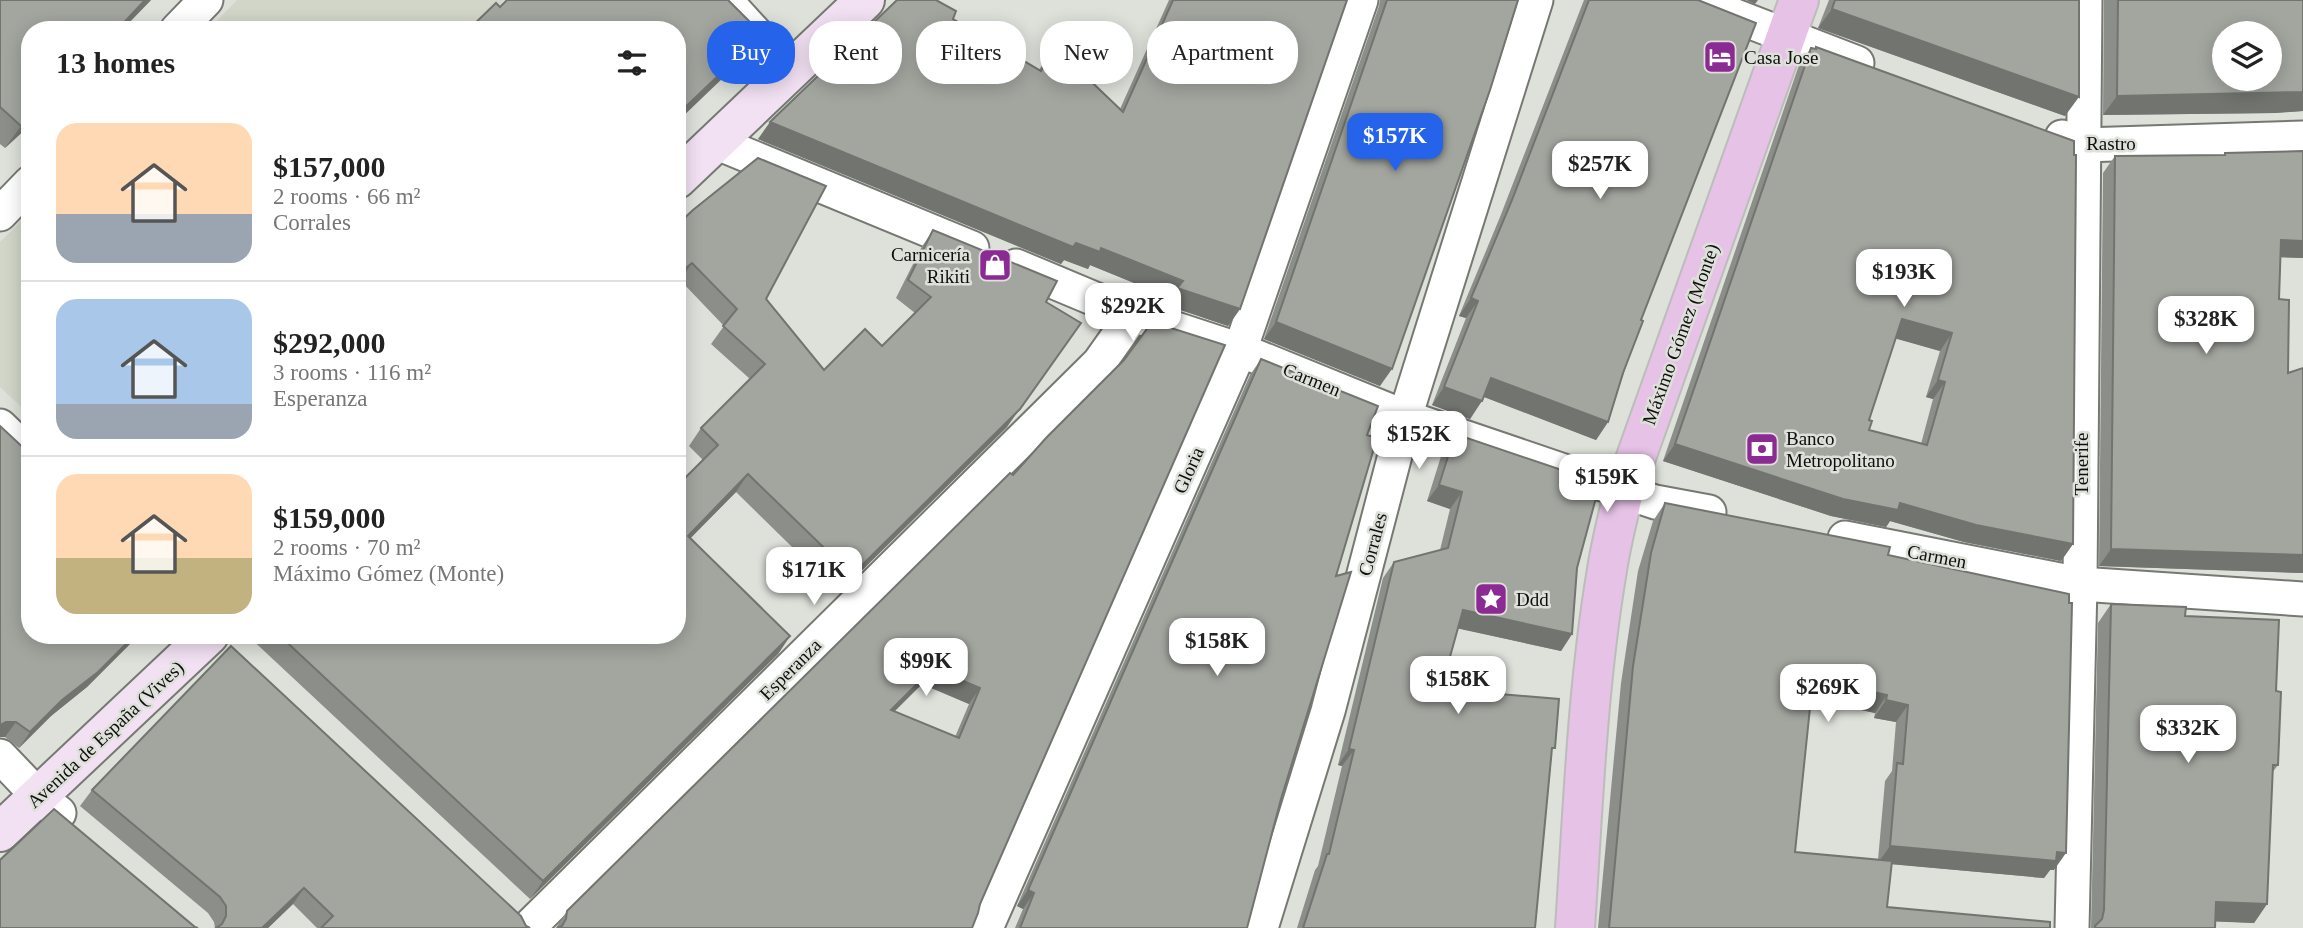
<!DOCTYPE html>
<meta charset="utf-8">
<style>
:root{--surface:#fff;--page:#f2f2f2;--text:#222;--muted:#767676;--line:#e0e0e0;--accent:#2563eb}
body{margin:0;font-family:"Times New Roman",serif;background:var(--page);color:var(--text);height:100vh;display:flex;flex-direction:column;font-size:26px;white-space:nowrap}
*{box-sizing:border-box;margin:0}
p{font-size:23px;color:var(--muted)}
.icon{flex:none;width:38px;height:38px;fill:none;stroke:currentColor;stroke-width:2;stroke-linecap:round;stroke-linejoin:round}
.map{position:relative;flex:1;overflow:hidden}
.drawer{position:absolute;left:21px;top:21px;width:665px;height:623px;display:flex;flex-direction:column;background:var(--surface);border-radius:28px;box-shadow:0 4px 18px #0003}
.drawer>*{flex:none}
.hud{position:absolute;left:707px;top:21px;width:665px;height:63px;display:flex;gap:14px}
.tools{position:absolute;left:2212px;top:21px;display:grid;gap:14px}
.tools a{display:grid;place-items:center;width:70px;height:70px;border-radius:50%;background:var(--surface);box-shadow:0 4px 18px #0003;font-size:35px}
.price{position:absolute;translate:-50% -60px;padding:0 16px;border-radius:14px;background:#fff;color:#222;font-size:23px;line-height:46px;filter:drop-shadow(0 2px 4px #0008)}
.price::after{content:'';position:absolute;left:50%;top:42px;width:21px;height:16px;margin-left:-10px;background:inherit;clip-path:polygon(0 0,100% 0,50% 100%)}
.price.active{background:var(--accent);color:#fff}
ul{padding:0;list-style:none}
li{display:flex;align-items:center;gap:21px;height:175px;padding:0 35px}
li+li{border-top:2px solid var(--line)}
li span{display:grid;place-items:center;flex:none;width:196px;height:140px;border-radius:21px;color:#555}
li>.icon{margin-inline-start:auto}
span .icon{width:84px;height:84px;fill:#fffc;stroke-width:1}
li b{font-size:30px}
h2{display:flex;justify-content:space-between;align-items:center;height:84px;padding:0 35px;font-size:30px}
.tag{padding:0 24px;border-radius:28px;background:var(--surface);box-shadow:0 4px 18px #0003;font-size:24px;line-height:63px}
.tag.active{background:var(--accent);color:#fff}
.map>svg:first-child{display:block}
.built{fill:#d2d6c9}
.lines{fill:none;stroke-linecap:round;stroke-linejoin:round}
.street-casing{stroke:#767872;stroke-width:37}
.secondary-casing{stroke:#767872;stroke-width:42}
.primary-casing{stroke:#bcbcbb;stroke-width:42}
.street{stroke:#fff;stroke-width:33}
.secondary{stroke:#f2e1f3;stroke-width:38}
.primary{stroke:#e5c2e6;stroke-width:38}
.wall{fill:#8c8e89;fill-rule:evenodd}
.shaded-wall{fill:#72746f}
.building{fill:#a3a59f;stroke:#72746f;stroke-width:2;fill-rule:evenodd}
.labels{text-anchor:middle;stroke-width:5;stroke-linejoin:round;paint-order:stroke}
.poi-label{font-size:19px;fill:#0e0f0d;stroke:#dee0da;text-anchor:start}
.street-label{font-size:19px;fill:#0e0f0d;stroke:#dee0da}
</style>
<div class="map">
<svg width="2303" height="928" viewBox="0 0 2303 928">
<rect width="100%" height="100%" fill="#dee0da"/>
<g class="built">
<path d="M237,0H504L475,30H208Z"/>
<path d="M30,212V415L0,387V242Z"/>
</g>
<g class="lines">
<defs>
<g id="street">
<path d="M725,0L791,72"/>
<path d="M1694,0L1857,63"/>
<path d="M177,30L206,0"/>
<path d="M2062,137L2083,145L2303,138"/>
<path d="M715,142L972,248"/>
<path d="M0,214L30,183"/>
<path d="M1016,266L1133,315L1240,350L1405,417L1655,502L1709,512"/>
<path d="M0,426L30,455"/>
<path d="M1845,538L2080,584L2303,599"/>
<path d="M0,756L39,797L59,813"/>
<path d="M528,928L1099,363L1133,315"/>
<path d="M986,928L1240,350L1361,0"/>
<path d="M1261,928L1328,711L1405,417L1536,0"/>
<path d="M2072,928L2080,584L2085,0"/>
</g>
<g id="secondary">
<path d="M677,179L865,0"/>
<path d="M0,832L209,635"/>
</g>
<path id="primary" d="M1575,928C1583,809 1587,688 1607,570C1611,543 1618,517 1624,491L1799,0"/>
</defs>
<use href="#street" class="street-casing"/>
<use href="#secondary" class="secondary-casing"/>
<use href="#primary" class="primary-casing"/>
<use href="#street" class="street"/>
<use href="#secondary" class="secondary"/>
<use href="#primary" class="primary"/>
</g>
<g class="wall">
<path d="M0,0H151L30,125L5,148L0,144Z"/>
<path d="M1169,0H1347L1240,309L1228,326L1166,305L1171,298L1090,265L1088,269L1064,260L1061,264L758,139L953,19L1039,70L1054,46L1120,109Z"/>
<path d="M1380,0H1518L1380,386L1264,339L1379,6Z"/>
<path d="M1584,0H1698L1641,320L1608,422L1596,440L1484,397L1470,419L1432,405L1466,318L1459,316L1500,217Z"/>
<path d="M1829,0H2079L2065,116L1818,28Z"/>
<path d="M2104,0H2303V111L2275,113L2103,115Z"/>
<path d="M1811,48L2073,544L2061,561L1964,542L1890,521L1886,527L1831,516L1663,461L1799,65ZM1896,338L1940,351L1926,397L1933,399L1921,444L1869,430V420Z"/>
<path d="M2303,151V258L2281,257L2279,299L2288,373L2303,368V573L2099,566L2103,173L2115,156L2224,155L2225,153Z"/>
<path d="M677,225L766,299L824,370L882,346L915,313L896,298L921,248L933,230L1046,302L1007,427L839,593L736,492L690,538L790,636L778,654L530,899L248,636L249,635H677V486L703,460L689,446L701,428L750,379L711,344L724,326L680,280Z"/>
<path d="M1261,359L1367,435L1336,576L1281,799L1247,928H1015L1023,909L1017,906L1250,375Z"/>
<path d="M0,426L30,635H139L87,687L51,716L19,748L5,737H0Z"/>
<path d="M1455,434L1577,568L1572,634L1561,651L1458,628L1441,689L1552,753L1535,928H1297L1315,870L1318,866L1342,766L1338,765L1383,578L1394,562L1440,550L1450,509L1427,501L1443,450Z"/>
<path d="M1010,473L980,904L972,928H556L567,911ZM922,684L969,704L955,737L894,711Z"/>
<path d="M1665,503L1888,555L2054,870H2050L2044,878L1892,864L1887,907L2050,928H1598L1621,683L1638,571L1653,521ZM1811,699L1875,713L1874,718L1896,722L1892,771L1885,781L1878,860L1795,852Z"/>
<path d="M2111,604L2185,616L2276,691L2278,765L2272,773L2267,904L2254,923L2215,921V928H2091L2098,623Z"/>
<path d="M92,790L526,926L530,928H317L293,904L268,928H215L214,922L208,913L80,806Z"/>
</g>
<g class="shaded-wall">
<path d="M145,0H151L122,30H117Z"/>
<path d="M1746,0H1758L1755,4Z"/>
<path d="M1832,9L2079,97L2065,116L1818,28Z"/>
<path d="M762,34L748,54L677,122V115Z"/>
<path d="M2303,92V111L2275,113L2103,115L2117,96Z"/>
<path d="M30,118V125L5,148L21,126Z"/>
<path d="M770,122L1076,243L1101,248L1183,281L1240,309L1228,326L1166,305L1171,298L1090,265L1088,269L1064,260L1061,264L758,139Z"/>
<path d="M2281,240L2303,241V258L2269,257Z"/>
<path d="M692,263L680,280L677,282V275Z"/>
<path d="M1471,298L1478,301L1466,318L1459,316Z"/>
<path d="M1902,319L1952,333L1940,351L1890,337Z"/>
<path d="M1276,322L1392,369L1380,386L1264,339Z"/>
<path d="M1081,323L1007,427L839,593L852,575Z"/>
<path d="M1491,378L1608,422L1596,440L1479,395Z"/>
<path d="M1938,380L1945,382L1933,399L1926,397Z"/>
<path d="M1444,387L1482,401L1470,419L1432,405Z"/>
<path d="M1675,444L1900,503L2073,544L2061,561L1964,542L1890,521L1886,527L1831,516L1663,461Z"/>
<path d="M748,474L736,492L677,552L688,536Z"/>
<path d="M1439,485L1462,492L1450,509L1427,501Z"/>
<path d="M2111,549L2303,555V573L2099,566Z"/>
<path d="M1463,610L1572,634L1561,651L1451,627Z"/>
<path d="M135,635H139L87,687L51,716L19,748L30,732L62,700Z"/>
<path d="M790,636L778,654L530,899L543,881Z"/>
<path d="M933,668L980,688L969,704L922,684L880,726L891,710Z"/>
<path d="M1813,679L1887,695L1875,713L1801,697Z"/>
<path d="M1886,700L1908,705L1896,722L1874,718Z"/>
<path d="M6,722H16L5,737H0V725Z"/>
<path d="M1349,749L1354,750L1342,766L1338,765Z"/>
<path d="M1890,846L2057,852L2066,853L2054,870H2050L2044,878L1878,863Z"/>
<path d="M304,888L293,904L268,928H262Z"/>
<path d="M1028,890L1034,893L1023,909L1017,906Z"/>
<path d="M2216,902L2267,904L2254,923L2202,921Z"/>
</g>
<g class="building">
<path d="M0,0H145L117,30H30V118L21,126L0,107Z"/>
<path d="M507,0H728L762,34L677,115V30H468L496,3L500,7Z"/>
<path d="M897,0H936L956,11L953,19L1041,71L1054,46L1123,112L1173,0H1347L1240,309L1177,288L1183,281L1101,248L1100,252L1076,243L1073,247L770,122Z"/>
<path d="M1387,0H1518L1490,90L1392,369L1276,322Z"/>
<path d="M1589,0H1698L1756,23L1641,320L1643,321L1623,373L1608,422L1491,378L1482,401L1444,387L1478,301L1471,298L1512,200Z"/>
<path d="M1835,0H2079V97L1832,9Z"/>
<path d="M2118,0H2303V92L2117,96ZM2224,33H2270V79H2224Z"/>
<path d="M1816,47L2074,141V155H2076L2073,544L1976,525L1900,503L1898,510L1843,499L1675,444L1811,48L1816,49ZM1902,319L1952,333L1938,380L1945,382L1927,445L1869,430L1872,421L1869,420Z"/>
<path d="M2303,151V241L2281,240L2279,299L2289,300L2288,373L2303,368V555L2111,549L2115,156L2225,155V153Z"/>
<path d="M758,158L826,186L766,299L824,370L865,329L882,346L931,297L908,280L933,230L1057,281L1046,302L1081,323L1020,409L852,575L748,474L688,536L790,636L543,881L279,635H677V486L718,445L701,428L765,364L723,326L737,309L692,263L677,275V225L693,210Z"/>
<path d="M1152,322L1225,345L980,904L978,913L972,928H557L562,926L566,919L567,911L1010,473L1013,475L1046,438L1124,360ZM933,668L980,688L959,738L891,710Z"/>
<path d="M1261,359L1378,406L1367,435L1377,438L1336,576L1351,572L1281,799L1247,928H1020L1034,893L1028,890Z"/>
<path d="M0,426L30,454V635H135L98,672L62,700L30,732L16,722H6L0,725Z"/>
<path d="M1455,434L1600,483L1577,568L1572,634L1463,610L1441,689L1559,699L1555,748H1552L1535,928H1303L1327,854H1329L1354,750L1349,749L1394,562L1448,548L1462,492L1439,485Z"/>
<path d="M1665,503L1890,547L1888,555L2069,594V603H2072L2066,853L2057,852L2056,861L1890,846L1897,763L1903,764L1908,705L1886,700L1887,695L1813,679L1795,852L1892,861L1887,907L2050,922V928H1609L1633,666L1651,553Z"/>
<path d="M2111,604L2186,607L2185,616L2279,620L2276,691L2281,692L2278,765H2273L2267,904L2216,902L2215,928H2095V926L2102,919L2104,910Z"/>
<path d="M231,646L521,916L526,926L530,928H321L333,916L304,888L262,928H216L222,924L226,916V906L220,897L92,790Z"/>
<path d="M54,809L195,927L198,928H0V860Z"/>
</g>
<defs>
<symbol id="hotel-square" viewBox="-11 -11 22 22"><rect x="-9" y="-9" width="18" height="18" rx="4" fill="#8b2a93" stroke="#dee0da"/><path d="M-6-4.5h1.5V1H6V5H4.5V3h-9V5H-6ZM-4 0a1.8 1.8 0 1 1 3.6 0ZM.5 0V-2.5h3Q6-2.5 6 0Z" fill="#fff"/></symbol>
<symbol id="shop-square" viewBox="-11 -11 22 22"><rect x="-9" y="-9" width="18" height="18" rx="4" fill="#8b2a93" stroke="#dee0da"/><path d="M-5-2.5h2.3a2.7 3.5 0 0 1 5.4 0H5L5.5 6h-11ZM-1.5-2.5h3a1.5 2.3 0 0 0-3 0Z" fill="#fff"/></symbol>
<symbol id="bank-square" viewBox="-11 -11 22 22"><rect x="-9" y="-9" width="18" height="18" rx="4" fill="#8b2a93" stroke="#dee0da"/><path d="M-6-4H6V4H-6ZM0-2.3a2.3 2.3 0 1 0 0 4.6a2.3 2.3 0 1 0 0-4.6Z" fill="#fff"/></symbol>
<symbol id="sight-square" viewBox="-11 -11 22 22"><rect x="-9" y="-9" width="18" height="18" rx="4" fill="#8b2a93" stroke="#dee0da"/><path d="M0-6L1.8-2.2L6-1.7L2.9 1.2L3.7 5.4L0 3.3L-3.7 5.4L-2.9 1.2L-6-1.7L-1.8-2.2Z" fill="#fff"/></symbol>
</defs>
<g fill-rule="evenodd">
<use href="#hotel-square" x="1701" y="38" width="38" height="38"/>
<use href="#shop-square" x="976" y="246" width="38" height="38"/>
<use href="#bank-square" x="1743" y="430" width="38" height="38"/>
<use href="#sight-square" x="1472" y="580" width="38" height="38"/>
</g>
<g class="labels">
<g class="poi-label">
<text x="1744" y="64">Casa Jose</text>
<text x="970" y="261" text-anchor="end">Carnicería<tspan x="970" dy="22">Rikiti</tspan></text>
<text x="1786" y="445">Banco<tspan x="1786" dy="22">Metropolitano</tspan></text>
<text x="1516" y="606">Ddd</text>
</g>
<g class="street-label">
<text x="2111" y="150">Rastro</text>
<text transform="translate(1680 334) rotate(-70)" y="7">Máximo Gómez (Monte)</text>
<text transform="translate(1312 379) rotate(22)" y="7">Carmen</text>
<text transform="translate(2081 464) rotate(-90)" y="7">Tenerife</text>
<text transform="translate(1188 470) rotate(-66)" y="7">Gloria</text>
<text transform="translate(1372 544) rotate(-75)" y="7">Corrales</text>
<text transform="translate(1937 556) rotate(11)" y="7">Carmen</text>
<text transform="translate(790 669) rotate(-45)" y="7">Esperanza</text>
<text transform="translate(105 734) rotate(-43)" y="7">Avenida de España (Vives)</text>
</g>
</g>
</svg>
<div class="tools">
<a><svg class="icon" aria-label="layers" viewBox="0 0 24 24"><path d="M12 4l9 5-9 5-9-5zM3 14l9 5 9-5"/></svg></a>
</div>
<b class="price active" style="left:1395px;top:173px">$157K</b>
<b class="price" style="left:1600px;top:201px">$257K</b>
<b class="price" style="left:1904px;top:309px">$193K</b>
<b class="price" style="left:1133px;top:343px">$292K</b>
<b class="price" style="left:2206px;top:356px">$328K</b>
<b class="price" style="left:1419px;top:471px">$152K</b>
<b class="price" style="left:1607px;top:514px">$159K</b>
<b class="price" style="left:814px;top:607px">$171K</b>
<b class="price" style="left:1217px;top:678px">$158K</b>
<b class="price" style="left:926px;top:698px">$99K</b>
<b class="price" style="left:1458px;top:716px">$158K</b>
<b class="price" style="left:1828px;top:724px">$269K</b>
<b class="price" style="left:2188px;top:765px">$332K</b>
<div class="hud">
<a class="tag active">Buy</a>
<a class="tag">Rent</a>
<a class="tag">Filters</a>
<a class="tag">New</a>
<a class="tag">Apartment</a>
</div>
<section class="drawer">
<h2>13 homes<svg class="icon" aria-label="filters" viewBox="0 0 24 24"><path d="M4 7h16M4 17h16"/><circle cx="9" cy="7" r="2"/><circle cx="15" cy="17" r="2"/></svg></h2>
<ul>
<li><span style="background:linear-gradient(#ffd9b3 65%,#9aa5b1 0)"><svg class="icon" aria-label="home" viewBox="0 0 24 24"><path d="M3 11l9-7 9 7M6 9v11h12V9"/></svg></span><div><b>$157,000</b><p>2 rooms · 66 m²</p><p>Corrales</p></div></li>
<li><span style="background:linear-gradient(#a9c7e8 75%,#9aa5b1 0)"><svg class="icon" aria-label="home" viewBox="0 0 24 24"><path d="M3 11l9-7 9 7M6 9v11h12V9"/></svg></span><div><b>$292,000</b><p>3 rooms · 116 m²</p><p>Esperanza</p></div></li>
<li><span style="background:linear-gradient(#ffd9b3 60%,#c2b280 0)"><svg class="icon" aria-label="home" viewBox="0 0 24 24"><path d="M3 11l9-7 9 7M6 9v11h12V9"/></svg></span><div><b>$159,000</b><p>2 rooms · 70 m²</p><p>Máximo Gómez (Monte)</p></div></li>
</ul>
</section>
</div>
